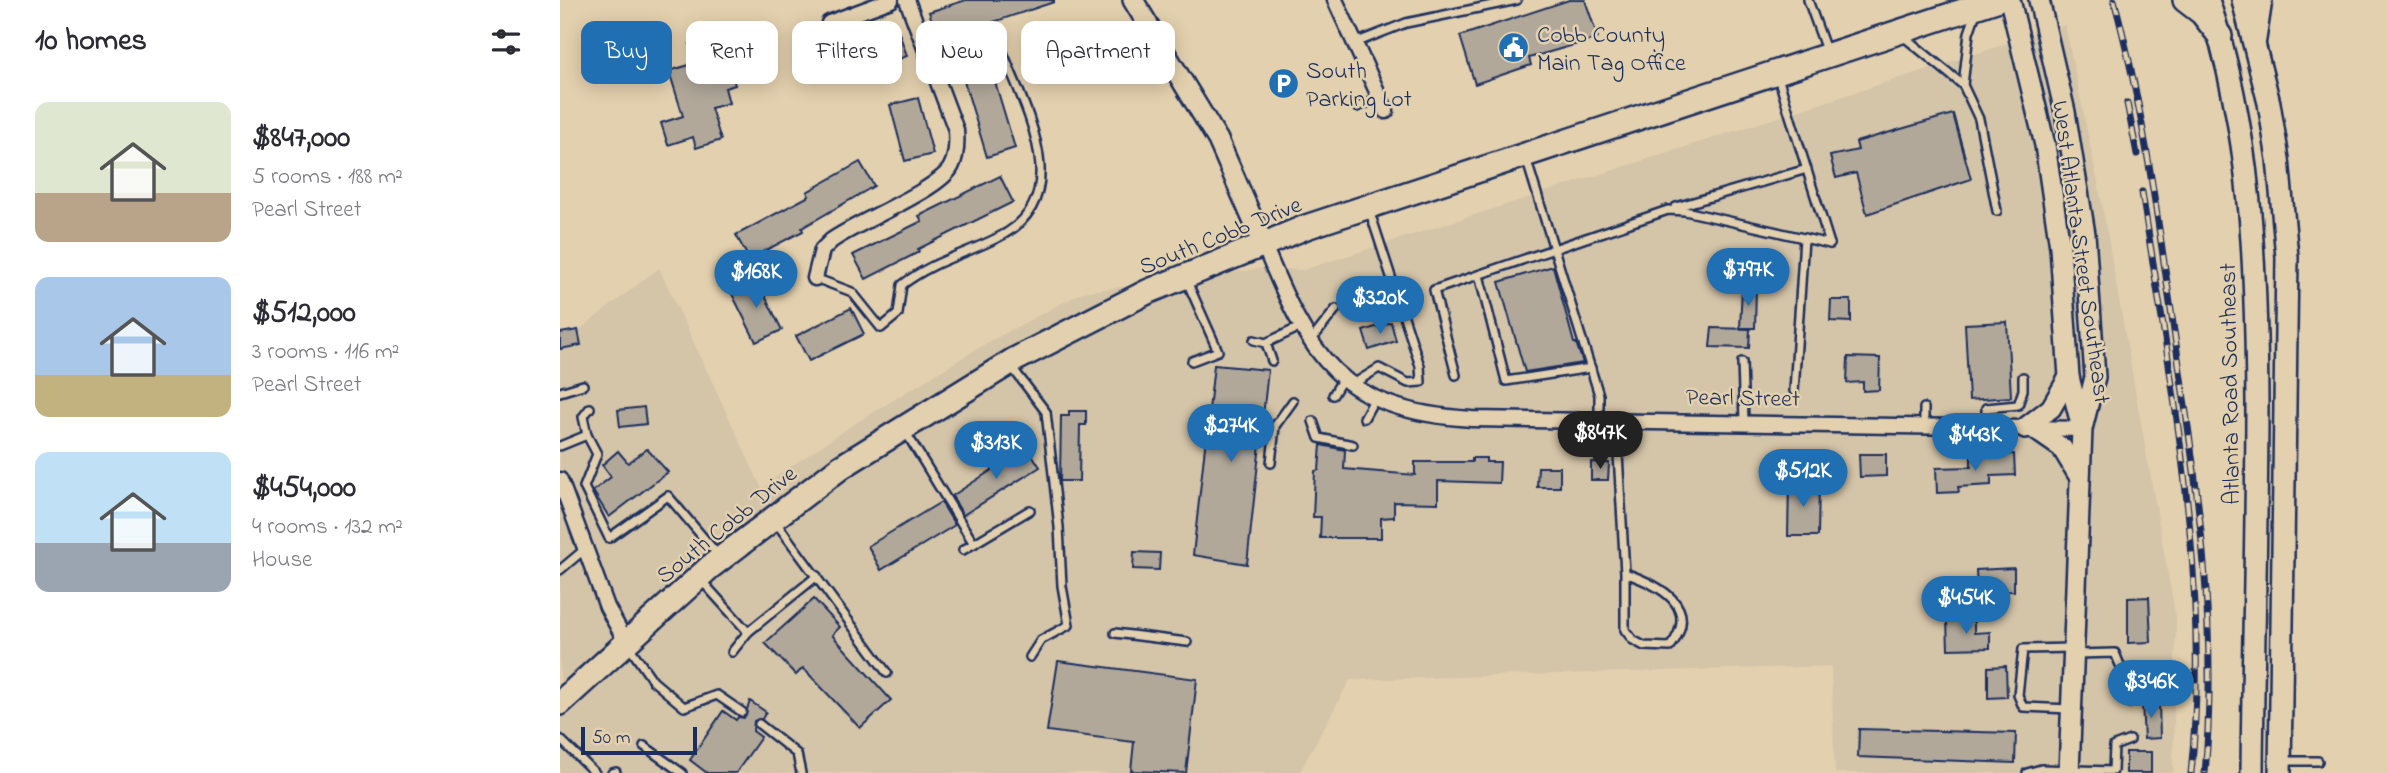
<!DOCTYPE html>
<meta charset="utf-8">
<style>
:root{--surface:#fff;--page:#f7f7f7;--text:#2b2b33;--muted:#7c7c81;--accent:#1f6fb2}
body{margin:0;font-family:"Indie Flower",sans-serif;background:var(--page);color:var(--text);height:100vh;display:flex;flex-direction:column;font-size:26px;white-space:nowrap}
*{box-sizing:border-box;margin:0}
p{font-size:23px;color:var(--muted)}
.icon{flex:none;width:38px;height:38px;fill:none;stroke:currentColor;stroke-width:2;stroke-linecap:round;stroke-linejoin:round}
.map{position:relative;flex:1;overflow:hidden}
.sheet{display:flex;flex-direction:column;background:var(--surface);width:560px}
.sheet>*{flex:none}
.guide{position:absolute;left:21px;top:21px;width:665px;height:63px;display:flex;gap:14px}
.scale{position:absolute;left:21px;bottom:18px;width:116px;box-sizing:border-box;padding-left:7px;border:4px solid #1b2f5e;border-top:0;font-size:19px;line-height:24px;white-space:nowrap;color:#1b2f5e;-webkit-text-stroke:5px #e3d0ae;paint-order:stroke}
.price{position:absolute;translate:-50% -60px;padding:0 16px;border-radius:24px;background:var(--accent);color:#fff;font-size:23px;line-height:46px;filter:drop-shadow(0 2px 4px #0008)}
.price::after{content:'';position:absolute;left:50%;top:42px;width:21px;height:16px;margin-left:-10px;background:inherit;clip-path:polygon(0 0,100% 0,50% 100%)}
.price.on{background:#222;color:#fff}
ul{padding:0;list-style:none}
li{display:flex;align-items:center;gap:21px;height:175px;padding:0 35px}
li span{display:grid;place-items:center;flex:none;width:196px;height:140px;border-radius:14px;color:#555}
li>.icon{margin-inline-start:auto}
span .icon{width:84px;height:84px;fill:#fffc;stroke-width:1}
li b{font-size:30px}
h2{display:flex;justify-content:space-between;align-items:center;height:84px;padding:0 35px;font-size:30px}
.chip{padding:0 24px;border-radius:14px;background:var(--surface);box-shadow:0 4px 18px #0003;font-size:24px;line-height:63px}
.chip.on{background:var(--accent);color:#fff}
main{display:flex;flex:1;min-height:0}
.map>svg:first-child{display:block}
.built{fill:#d4c4a8}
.building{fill:#b1a89a;stroke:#1b2f5e;stroke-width:2}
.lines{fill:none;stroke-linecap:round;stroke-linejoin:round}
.service-casing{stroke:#1b2f5e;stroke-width:12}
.minor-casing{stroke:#1b2f5e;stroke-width:19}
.tertiary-casing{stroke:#1b2f5e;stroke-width:24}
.secondary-casing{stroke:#1b2f5e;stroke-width:26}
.primary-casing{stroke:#1b2f5e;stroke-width:28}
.service{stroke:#e3d0ae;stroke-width:7}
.minor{stroke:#e3d0ae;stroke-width:14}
.tertiary{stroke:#e3d0ae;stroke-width:19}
.secondary{stroke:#e3d0ae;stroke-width:21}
.primary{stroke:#e3d0ae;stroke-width:23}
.rail-casing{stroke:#1b2f5e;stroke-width:7}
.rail{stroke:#e3d0ae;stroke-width:4.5;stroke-dasharray:13;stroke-linecap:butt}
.labels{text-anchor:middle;stroke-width:5;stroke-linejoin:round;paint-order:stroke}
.poi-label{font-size:24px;fill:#1b2f5e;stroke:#e3d0ae;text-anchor:start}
.street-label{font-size:24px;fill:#1b2f5e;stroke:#e3d0ae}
</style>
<main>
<section class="sheet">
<h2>10 homes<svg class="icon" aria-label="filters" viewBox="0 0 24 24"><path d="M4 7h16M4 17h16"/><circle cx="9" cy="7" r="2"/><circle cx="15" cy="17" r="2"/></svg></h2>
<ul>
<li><span style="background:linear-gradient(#dfe7d0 65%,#b9a48a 0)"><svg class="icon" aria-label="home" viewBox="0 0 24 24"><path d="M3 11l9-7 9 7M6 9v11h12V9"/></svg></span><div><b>$847,000</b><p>5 rooms · 188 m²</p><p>Pearl Street</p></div></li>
<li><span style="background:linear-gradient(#a9c7e8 70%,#c2b280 0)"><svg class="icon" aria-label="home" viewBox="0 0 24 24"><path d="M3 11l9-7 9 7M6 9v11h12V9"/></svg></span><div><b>$512,000</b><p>3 rooms · 116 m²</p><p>Pearl Street</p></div></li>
<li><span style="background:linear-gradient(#bfe0f5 65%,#9aa5b1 0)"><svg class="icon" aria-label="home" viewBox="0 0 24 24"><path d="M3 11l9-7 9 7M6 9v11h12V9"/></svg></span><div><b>$454,000</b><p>4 rooms · 132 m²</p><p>House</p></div></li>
</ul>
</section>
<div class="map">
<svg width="1828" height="773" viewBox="0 0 1828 773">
<rect width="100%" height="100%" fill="#e3d0ae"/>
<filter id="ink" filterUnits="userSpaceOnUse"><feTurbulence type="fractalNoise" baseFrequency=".0143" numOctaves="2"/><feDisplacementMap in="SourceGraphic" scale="14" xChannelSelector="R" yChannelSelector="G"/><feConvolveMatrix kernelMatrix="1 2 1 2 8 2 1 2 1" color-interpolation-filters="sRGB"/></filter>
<g filter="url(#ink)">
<path class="built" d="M1505,25L1539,188L1616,619L1613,773H1275L1271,666L790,680L739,773H0V498L8,491L0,466V345L99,268L202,489L221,473L296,423L425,344L523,292L706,268L743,270Z"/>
<g class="building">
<path d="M406,0H494V2L379,40L369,12Z"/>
<path d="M1009,0H1025L1038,38L969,58L971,65L915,84L900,36Z"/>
<path d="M338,30L347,56L304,72L294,45Z"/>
<path d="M147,39L151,52L164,48L175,85L165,88L169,103L151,108L161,140L136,148L133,137L108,145L101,123L123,116L109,71L136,63L130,44Z"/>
<path d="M429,62L455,148L427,157L401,71Z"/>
<path d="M358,98L373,154L345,161L330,105Z"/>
<path d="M1393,114L1411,179L1307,214L1296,173L1276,178L1270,156L1298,150L1296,142Z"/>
<path d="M300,162L314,186L242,228L243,231L189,259L176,235L249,196L247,192Z"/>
<path d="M440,176L453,202L358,249L359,252L306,279L293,255L362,221L359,216Z"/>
<path d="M993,266L1014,343H1016L1023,363L965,372L939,282Z"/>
<path d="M196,278L222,330L196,342L170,290Z"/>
<path d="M1182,287H1196L1195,328H1180Z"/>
<path d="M1271,300H1291V322L1270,321Z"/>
<path d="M291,308L304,334L249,361L236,336Z"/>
<path d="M831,322L836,341L809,350L803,331Z"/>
<path d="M1447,322L1451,397L1409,400L1405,324Z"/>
<path d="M1152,328L1190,329L1189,348L1150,347Z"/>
<path d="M18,330L21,345L0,349V333Z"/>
<path d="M1288,357L1320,358L1319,390L1303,391V382L1287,383Z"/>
<path d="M654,365L708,370L687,564L633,555Z"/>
<path d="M84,407L86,424L60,427L58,410Z"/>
<path d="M509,411H526V425H520L519,481H500L501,416H509Z"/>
<path d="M761,445L785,450L784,469L855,475V462H912V458H926V462H940L939,483L878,481V503L834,502V517L821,518V538H760L761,517H753L755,471L759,470Z"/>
<path d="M467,447L480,467L403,515L392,496Z"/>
<path d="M87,449L108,472L49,517L33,491L51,477L42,465L58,451L68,463Z"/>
<path d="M1299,454H1326V476L1300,477Z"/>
<path d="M1454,454L1455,475L1431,476V485L1398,487L1399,492L1377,493L1376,468L1411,467V456Z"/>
<path d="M1031,462L1049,463L1048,480H1031Z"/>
<path d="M978,467H1000V487H977Z"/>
<path d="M1229,481L1259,482L1258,536H1228Z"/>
<path d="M381,502L395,525L321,570L308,546Z"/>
<path d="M574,552L600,553L599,570L573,569Z"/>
<path d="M1454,568V591L1417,592L1416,570Z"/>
<path d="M1589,597L1591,642L1568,643V598Z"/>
<path d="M254,599L280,627L272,635L331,700L300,728L243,668L236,675L205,643Z"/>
<path d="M1387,621H1414V633L1430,632V648L1388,649Z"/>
<path d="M498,661L637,679L626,773L571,771L574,742L487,731Z"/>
<path d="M1446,666L1447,697L1428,698V667Z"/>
<path d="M190,701L206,712L202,719L194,721L193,731L201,737L176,773H147L130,760L163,711L176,720L178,717L184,718Z"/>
<path d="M1599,702L1600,738L1584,739L1582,703Z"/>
<path d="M1299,729L1456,733L1455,763L1298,757Z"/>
<rect x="1566" y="752" width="25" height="21"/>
</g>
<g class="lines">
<defs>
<g id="service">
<path d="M1248,0L1267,53"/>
<path d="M1343,36L1403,85L1419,119L1437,211"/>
<path d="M795,43L846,23L957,0"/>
<path d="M1217,74L1270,244"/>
<path d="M1403,85L1409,33L1417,10"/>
<path d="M797,107L820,98"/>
<path d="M966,158L1039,395V419"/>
<path d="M1116,207L1247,169"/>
<path d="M919,275L946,381L1031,368"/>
<path d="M255,278L292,292L321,328L338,314L342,285C373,261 403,255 437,238C519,199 463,105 440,45L373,69"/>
<path d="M626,279L658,351L632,361"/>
<path d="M694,340L706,343L740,327"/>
<path d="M750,342L776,309"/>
<path d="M706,343L712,361"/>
<path d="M1182,362L1184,421"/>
<path d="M451,366L486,412L499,527L502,586L509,625L481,640L470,657"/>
<path d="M896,375L874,290L1108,210L1125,211L1270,244"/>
<path d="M793,384L819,368L848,383L861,382L860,366L809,209"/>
<path d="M1234,391L1244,238"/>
<path d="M0,392L23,385"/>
<path d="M773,395L783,378"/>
<path d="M804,418L815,398"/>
<path d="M1056,420L1065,573V630L1073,640L1084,646L1110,647C1142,606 1099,585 1065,573"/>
<path d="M753,421L759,438L793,445"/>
<path d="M1364,425V408"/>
<path d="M1426,427V408L1458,405L1463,390V377"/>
<path d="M345,431L414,544"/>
<path d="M27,435L23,417L30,408"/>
<path d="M0,446L27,435L37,454L24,487L49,538L108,496L158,555"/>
<path d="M711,463L715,426L733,401"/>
<path d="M215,521L327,673"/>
<path d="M403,550L470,510"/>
<path d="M0,570L25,549"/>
<path d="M141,580L188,632L257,576"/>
<path d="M555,633L627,642"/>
<path d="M68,645L93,681L124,707L157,695L182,712"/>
<path d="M172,652L188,632"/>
<path d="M1516,654L1555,653L1567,682L1570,703"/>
<path d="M1510,709L1463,707L1458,695L1463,649L1513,648"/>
<path d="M199,724L237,754L241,773"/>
<path d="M0,739L35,773"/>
<path d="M84,746L122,773"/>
<path d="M1724,761H1758"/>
<path d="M52,773L56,772"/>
<path d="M1467,773L1481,769L1553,771L1554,746L1570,740"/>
</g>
<g id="minor">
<path d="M775,0L826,111"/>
<path d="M269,23L331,0"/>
<path d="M703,243C750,357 779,411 912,419L1522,429"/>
<path d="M255,278L262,250L271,241C297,222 379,190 391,167C397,156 397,143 396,130L347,0"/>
<path d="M0,480L47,607L66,642"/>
</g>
<g id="tertiary">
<path d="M573,0L658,140L703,243"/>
<path d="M1450,0L1485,145L1500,247L1509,377L1521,424"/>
<path d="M1479,0L1505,112L1525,234L1535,377L1522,429L1509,773"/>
<path d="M1465,428L1491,408L1509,377"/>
<path d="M1473,428L1502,448L1519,476"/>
</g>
<g id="secondary">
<path d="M1648,0C1692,131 1696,265 1697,402C1697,526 1693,649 1692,773"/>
<path d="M1683,0L1709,103L1718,159L1727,257L1720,773"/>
</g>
<g id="primary">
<path d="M1625,0L1642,13L1660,36"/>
<path d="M1694,39L1700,0"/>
<path d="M0,703L150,567L281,467L454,360L587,292L746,227L1436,0"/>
</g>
</defs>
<use href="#service" class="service-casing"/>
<use href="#minor" class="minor-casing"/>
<use href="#tertiary" class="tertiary-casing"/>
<use href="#secondary" class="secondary-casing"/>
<use href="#primary" class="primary-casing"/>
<use href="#service" class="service"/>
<use href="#minor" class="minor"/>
<use href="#tertiary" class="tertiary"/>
<use href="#secondary" class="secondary"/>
<use href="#primary" class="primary"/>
<defs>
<g id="rail">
<path d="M1554,0C1583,106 1597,215 1613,324C1635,473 1659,621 1645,773"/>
<path d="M1567,103L1577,154"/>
<path d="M1582,192C1611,384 1651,579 1631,773"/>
</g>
</defs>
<use href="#rail" class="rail-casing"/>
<use href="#rail" class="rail"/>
</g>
</g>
<defs>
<symbol id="civic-disc" viewBox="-11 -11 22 22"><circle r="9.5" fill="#1f6fb2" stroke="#e3d0ae"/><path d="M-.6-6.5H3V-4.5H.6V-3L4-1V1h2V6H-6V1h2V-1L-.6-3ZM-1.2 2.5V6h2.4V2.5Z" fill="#fff"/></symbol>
<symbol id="parking-disc" viewBox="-11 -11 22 22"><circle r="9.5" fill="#1f6fb2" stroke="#e3d0ae"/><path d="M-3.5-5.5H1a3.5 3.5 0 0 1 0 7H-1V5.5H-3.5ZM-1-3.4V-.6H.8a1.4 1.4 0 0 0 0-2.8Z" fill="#fff"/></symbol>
</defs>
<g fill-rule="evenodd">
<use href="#civic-disc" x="936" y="30" width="35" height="35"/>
<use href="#parking-disc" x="706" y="66" width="35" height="35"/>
</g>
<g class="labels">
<g class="poi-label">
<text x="977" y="42">Cobb County<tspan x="977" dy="28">Main Tag Office</tspan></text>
<text x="746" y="78">South<tspan x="746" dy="28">Parking Lot</tspan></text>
</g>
<g class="street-label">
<text transform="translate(660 235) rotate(-22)" y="8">South Cobb Drive</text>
<text transform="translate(1522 252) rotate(82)" y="8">West Atlanta Street Southeast</text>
<text transform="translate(1669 384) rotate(-91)" y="8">Atlanta Road Southeast</text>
<text transform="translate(1183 397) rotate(1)" y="8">Pearl Street</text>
<text transform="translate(166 524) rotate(-39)" y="8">South Cobb Drive</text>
</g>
</g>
</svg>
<div class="scale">50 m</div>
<b class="price" style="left:1188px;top:308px">$797K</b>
<b class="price" style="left:196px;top:310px">$168K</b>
<b class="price" style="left:820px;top:336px">$320K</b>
<b class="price" style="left:671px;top:464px">$274K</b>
<b class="price on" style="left:1040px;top:471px">$847K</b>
<b class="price" style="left:1415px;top:473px">$443K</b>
<b class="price" style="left:436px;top:481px">$313K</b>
<b class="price" style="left:1243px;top:509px">$512K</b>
<b class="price" style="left:1406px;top:636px">$454K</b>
<b class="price" style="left:1591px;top:720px">$346K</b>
<div class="guide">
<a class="chip on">Buy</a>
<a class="chip">Rent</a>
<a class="chip">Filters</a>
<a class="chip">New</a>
<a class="chip">Apartment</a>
</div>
</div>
</main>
